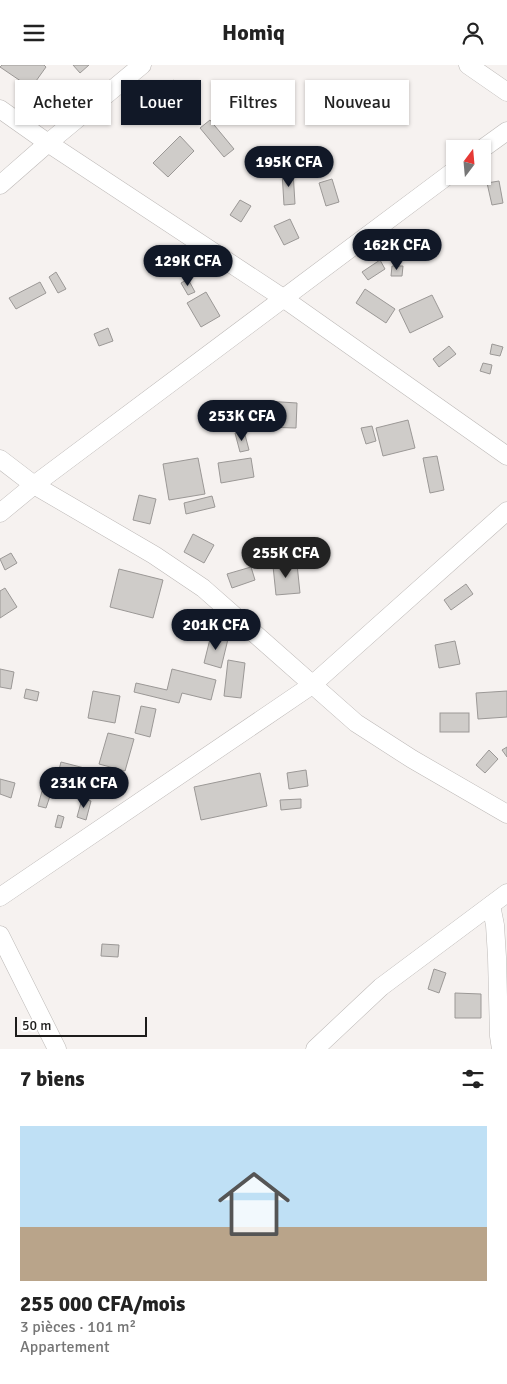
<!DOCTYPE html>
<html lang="fr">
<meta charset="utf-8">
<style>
:root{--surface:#fff;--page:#f2f2f2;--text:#222;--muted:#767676;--line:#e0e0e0;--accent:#111827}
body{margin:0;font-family:Signika,sans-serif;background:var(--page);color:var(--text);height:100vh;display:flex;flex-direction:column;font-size:19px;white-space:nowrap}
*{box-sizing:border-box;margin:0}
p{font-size:16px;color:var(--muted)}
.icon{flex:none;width:28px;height:28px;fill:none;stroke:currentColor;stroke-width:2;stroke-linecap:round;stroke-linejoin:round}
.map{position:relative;height:984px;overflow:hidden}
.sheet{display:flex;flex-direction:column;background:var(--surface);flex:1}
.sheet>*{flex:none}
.guide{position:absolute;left:15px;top:15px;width:478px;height:45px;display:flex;gap:10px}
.needle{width:32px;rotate:16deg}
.controls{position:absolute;left:446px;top:75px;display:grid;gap:10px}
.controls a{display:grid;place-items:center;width:45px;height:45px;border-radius:0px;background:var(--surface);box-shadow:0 1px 4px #0004;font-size:25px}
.scale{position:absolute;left:15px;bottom:12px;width:132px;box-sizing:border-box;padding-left:5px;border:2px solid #1d1c1b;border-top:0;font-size:14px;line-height:18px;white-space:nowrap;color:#1d1c1b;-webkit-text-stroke:4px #fff;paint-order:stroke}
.price{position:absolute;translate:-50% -42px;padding:0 11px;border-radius:18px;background:var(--accent);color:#fff;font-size:16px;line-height:32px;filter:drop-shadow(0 1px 2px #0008)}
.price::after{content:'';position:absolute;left:50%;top:30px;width:15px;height:11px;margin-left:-8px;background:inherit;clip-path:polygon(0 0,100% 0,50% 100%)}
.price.on{background:#222;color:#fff}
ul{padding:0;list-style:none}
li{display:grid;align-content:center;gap:10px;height:265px;padding:0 20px}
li+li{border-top:1px solid var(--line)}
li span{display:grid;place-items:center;height:155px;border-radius:0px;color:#555}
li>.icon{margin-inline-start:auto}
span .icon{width:90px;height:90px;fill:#fffc;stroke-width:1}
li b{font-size:21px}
h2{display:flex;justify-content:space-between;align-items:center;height:60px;padding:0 20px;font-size:21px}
.chip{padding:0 18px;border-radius:0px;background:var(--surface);box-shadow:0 1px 4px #0004;font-size:18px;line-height:45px}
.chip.on{background:var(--accent);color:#fff}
header{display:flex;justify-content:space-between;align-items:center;height:65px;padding:0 20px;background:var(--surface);font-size:22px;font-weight:800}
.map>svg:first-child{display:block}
.building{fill:#cfccc9;stroke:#9b9896}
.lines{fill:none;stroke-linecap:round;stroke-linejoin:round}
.minor-casing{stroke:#bdb9b7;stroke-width:19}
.minor{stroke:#fff;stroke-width:18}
</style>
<header><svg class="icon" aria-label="menu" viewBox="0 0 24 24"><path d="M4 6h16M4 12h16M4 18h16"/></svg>Homiq<svg class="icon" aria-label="person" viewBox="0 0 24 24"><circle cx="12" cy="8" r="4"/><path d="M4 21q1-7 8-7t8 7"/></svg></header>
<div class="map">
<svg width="507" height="984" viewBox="0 0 507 984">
<rect width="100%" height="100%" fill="#f6f2f0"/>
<g class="building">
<path d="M2,0H44L46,2L31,23L0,2Z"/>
<path d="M73,0H89L80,8Z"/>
<path d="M174,15L186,30L180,34L167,20Z"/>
<path d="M210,55L234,84L224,92L200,63Z"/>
<path d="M180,71L194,86L168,112L153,98Z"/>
<path d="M293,106L295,139L284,140L282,107Z"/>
<path d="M332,114L339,137L326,141L319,118Z"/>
<path d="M499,116L503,138L492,140L487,118Z"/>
<path d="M240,135L251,141L241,157L230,150Z"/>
<path d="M290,154L299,173L284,180L274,161Z"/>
<path d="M380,195L385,204L368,215L362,207Z"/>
<path d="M392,201H403L402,211H391Z"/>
<path d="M56,207L66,224L58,228L49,212Z"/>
<path d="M188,214L195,227L188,230L181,218Z"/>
<path d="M40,217L46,228L16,244L9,233Z"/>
<path d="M365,224L395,244L386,258L356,238Z"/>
<path d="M206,227L220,251L201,262L187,238Z"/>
<path d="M432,230L443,252L410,268L399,245Z"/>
<path d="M108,263L113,276L99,281L94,269Z"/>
<path d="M492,279L503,282L500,291L490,289Z"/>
<path d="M449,281L456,289L439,302L433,294Z"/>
<path d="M483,298L492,300L490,309L480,306Z"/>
<path d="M266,336L297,338L296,363L265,362Z"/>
<path d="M408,355L415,383L383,391L376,363Z"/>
<path d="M372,361L376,376L366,379L361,363Z"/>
<path d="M244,366L249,385L240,387L235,368Z"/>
<path d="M437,391L444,425L430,428L423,393Z"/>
<path d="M198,393L205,429L169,435L163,399Z"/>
<path d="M251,393L254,412L221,418L218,398Z"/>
<path d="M139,430L156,434L150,459L133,455Z"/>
<path d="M212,431L215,442L186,449L184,438Z"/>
<path d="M193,469L214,480L204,498L184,487Z"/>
<path d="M11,488L17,498L5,505L0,494Z"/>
<path d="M297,499L300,528L276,530L273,501Z"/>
<path d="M251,502L255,515L232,523L227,509Z"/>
<path d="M119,504L163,515L153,553L110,542Z"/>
<path d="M466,519L473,529L451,545L444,535Z"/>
<path d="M5,523L17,542L0,553V526Z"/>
<path d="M211,570L228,574L221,603L204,598Z"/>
<path d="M455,576L460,599L439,603L435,580Z"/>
<path d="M228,595L245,598L241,633L224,631Z"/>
<path d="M0,604L14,607L11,624L0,622Z"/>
<path d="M172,604L216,615L211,635L182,628L179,638L134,627L136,618L167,625Z"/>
<path d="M26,624L39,627L37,636L24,633Z"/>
<path d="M93,626L120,631L115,658L88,653Z"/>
<path d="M507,626V652L478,654L476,628Z"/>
<path d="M141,641L156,644L150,672L135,668Z"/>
<rect x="440" y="648" width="29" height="19"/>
<path d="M108,668L134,674L125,706L99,699Z"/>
<path d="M507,682V692L502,685Z"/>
<path d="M489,685L498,694L485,708L476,700Z"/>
<path d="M61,697L100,707L97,722L57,712Z"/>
<path d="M306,705L308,721L289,724L287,708Z"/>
<path d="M260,708L267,741L201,755L194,722Z"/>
<path d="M0,714L15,718L11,733L0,729Z"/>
<path d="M55,716L77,723L74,733L52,727Z"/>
<path d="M42,726L51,728L46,743L38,741Z"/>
<path d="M82,734L91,736L86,755L77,752Z"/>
<path d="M301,734V743L281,745L280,735Z"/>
<path d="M58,750L64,752L61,763L55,762Z"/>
<path d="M102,879L119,880L118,892L101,891Z"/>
<path d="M434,904L446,908L439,928L428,924Z"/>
<path d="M455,928L481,929V953H455Z"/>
</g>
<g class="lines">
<defs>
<g id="minor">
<path d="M468,0L507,27"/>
<path d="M0,44L48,78L283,233L507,391"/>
<path d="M482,84L507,66"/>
<path d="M0,120L48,78L142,0"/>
<path d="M0,394L34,420L154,490L203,523L356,658L412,694L507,749"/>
<path d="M0,448L34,420L455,105"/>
<path d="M0,832L312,620L507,446"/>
<path d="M491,840L495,860L497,892L499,971L501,984"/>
<path d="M0,870L57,984"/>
<path d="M315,984L381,922L507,828"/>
</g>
</defs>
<use href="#minor" class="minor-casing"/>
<use href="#minor" class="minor"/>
</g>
</svg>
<div class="controls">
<a><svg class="needle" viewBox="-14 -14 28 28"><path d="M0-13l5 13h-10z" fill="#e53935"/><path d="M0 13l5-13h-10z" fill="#767676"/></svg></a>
</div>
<div class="scale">50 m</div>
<b class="price" style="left:289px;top:123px">195K CFA</b>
<b class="price" style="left:397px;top:206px">162K CFA</b>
<b class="price" style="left:188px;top:222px">129K CFA</b>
<b class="price" style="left:242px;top:377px">253K CFA</b>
<b class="price on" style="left:286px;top:514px">255K CFA</b>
<b class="price" style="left:216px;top:586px">201K CFA</b>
<b class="price" style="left:84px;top:744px">231K CFA</b>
<div class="guide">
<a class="chip">Acheter</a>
<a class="chip on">Louer</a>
<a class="chip">Filtres</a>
<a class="chip">Nouveau</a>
</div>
</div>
<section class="sheet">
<h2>7 biens<svg class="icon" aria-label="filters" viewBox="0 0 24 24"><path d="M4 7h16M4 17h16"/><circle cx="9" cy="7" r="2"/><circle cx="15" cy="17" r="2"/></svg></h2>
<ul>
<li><span style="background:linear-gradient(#bfe0f5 65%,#b9a48a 0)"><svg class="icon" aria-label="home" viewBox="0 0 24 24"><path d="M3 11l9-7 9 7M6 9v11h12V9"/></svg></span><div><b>255 000 CFA/mois</b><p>3 pièces · 101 m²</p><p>Appartement</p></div></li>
</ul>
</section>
